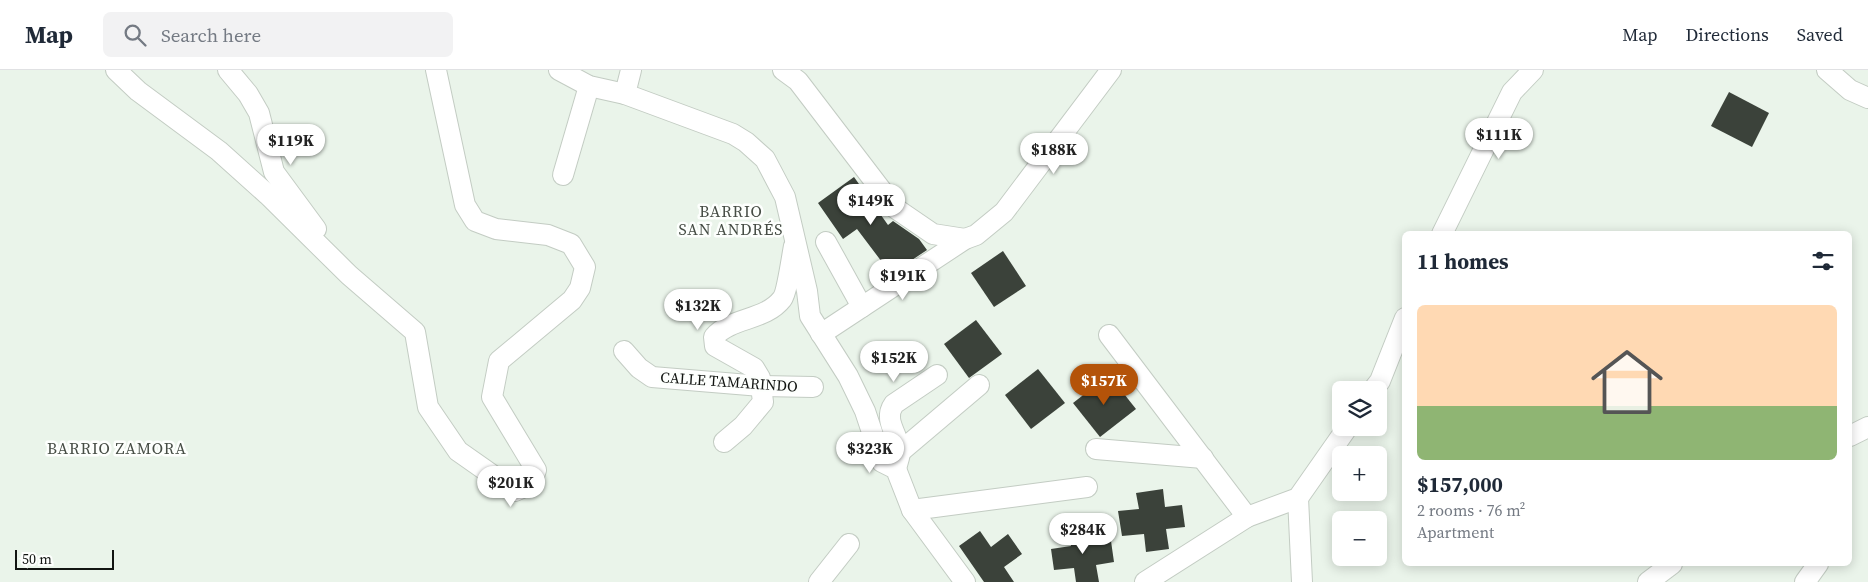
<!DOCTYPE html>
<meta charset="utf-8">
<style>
:root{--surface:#fff;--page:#f2f2f3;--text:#1f2937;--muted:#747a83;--line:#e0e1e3;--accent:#b45309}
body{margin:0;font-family:"Source Serif 4",serif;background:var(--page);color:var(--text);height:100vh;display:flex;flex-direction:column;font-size:19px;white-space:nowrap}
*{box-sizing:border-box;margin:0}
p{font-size:16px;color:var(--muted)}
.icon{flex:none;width:28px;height:28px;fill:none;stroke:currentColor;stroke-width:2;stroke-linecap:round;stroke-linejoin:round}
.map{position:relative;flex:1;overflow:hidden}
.drawer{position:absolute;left:1402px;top:161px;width:450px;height:335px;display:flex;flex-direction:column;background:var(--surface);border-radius:8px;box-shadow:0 2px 12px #0003}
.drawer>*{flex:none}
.buttons{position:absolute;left:1332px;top:311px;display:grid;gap:10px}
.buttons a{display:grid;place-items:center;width:55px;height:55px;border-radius:8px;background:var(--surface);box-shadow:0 2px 12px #0003;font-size:25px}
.scale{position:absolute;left:15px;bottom:12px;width:99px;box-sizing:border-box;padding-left:5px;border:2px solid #121512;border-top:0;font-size:14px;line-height:18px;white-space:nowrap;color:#121512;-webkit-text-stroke:4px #fdfffd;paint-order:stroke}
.price{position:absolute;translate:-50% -42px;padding:0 11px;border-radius:18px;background:#fff;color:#222;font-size:16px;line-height:32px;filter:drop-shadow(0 1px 2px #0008)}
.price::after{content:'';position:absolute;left:50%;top:30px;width:15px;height:11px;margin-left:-8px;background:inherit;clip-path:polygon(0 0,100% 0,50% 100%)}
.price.active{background:var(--accent);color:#fff}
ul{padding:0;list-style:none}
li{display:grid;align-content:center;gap:10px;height:265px;padding:0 15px}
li+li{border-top:1px solid var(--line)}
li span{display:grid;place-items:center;height:155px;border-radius:8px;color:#555}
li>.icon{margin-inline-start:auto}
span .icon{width:90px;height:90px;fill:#fffc;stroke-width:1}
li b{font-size:21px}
h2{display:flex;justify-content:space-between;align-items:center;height:60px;padding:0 15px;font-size:21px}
header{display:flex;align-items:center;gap:30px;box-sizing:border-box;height:70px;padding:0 25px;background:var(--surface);border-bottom:1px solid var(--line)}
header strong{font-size:24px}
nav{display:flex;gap:28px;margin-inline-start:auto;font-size:18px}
.search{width:350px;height:45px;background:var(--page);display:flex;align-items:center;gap:12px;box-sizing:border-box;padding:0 18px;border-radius:8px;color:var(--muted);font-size:19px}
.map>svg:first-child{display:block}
.building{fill:#3b423a}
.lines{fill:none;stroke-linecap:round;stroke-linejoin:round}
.minor-casing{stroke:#c3ccc3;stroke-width:22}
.minor{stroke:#fff;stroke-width:20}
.labels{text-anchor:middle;stroke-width:5;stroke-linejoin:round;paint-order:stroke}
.street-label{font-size:15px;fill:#121512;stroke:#fdfffd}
.neighbourhood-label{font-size:16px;letter-spacing:1px;fill:#464d45;stroke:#fdfffd}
</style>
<header>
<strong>Map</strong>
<div class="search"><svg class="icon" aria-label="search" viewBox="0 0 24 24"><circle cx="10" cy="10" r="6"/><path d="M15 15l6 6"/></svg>Search here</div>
<nav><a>Map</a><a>Directions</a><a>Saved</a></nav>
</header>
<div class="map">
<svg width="1868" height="512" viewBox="0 0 1868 512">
<rect width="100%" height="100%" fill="#eaf4ea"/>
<g class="building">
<path d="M1729,22L1769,43L1752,77L1711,56Z"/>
<path d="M854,107L888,155L893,151L919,169L927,180L891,204L857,159L843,169L818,133Z"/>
<path d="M1003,181L1026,216L994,237L971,203Z"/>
<path d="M976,250L1002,284L969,308L944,274Z"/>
<path d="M1038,299L1065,333L1031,359L1005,325Z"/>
<path d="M1109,305L1136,339L1100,367L1073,333Z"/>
<path d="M1163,419L1165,437L1182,435L1185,457L1166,459L1169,479L1146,482L1144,464L1122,466L1118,441L1139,439L1136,423Z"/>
<path d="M1090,455L1093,474L1111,471L1114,492L1096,495L1099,512H1076L1074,498L1054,500L1051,479L1071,476L1068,458Z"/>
<path d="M980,461L991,477L1008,464L1022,484L1004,497L1014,512H984L959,476Z"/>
</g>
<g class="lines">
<defs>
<g id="minor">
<path d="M116,0L138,21L219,81L268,125L349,205L415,262L428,337L458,381L515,421L531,414L536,400L492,327L499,291L572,230L580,218L585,197L571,174L548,165L496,159L475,151L465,135L436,0"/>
<path d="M228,0L248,24L259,43L274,102L316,159"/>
<path d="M559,0L589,16L625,24L733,64L746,72L765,89L785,127L807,221L810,246L848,306L865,341L882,392L896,399L912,440L965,512"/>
<path d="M783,0L798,11L895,138L933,164L965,169"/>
<path d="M1827,0L1850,20L1868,28"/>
<path d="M625,24L631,0"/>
<path d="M563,105L589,16"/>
<path d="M1442,164L1512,22L1533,0"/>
<path d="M826,172L862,237"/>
<path d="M821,264L965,169L976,165L1004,142L1111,0"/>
<path d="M1109,265L1247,447"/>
<path d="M624,281L639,298L652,307L761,316L813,317"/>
<path d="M1373,320L1380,311L1405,248"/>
<path d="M1850,366L1868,357"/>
<path d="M724,372L743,356L763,332L760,308L754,298L715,276L714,267C731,247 765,251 782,229C787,223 792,186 794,176"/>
<path d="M1096,379L1203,388"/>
<path d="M901,381L979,315"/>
<path d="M896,399C897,393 901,385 900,379C897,363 883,349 894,334L937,305"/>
<path d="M1298,428L1302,512"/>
<path d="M912,440L1087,417"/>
<path d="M819,512L849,474"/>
<path d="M1145,512L1247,447L1298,428L1347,358"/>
<path d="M1648,512L1672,494"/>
<path d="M1805,512L1818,494"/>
</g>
</defs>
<use href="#minor" class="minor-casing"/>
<use href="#minor" class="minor"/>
</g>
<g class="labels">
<g class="street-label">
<text transform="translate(729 312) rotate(4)" y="5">CALLE TAMARINDO</text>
</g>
<g class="neighbourhood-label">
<text x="731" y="147">BARRIO<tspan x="731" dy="18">SAN ANDRÉS</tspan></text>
<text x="117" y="384">BARRIO ZAMORA</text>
</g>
</g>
</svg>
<div class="buttons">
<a><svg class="icon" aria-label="layers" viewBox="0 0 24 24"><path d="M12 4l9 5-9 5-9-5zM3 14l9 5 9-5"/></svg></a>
<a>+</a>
<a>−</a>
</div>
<div class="scale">50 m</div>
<b class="price" style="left:1499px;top:90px">$111K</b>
<b class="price" style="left:291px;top:96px">$119K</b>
<b class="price" style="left:1054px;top:105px">$188K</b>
<b class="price" style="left:871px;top:156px">$149K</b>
<b class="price" style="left:903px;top:231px">$191K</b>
<b class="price" style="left:698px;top:261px">$132K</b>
<b class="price" style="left:894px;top:313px">$152K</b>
<b class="price active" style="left:1104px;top:336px">$157K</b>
<b class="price" style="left:870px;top:404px">$323K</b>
<b class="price" style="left:511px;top:438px">$201K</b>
<b class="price" style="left:1083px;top:485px">$284K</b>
<section class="drawer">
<h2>11 homes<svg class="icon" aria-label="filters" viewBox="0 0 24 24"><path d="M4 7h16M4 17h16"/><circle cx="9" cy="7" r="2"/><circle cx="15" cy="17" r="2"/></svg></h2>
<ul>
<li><span style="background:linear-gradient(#ffd9b3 65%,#8fb573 0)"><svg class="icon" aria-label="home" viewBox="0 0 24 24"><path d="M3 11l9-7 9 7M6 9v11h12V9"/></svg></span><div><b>$157,000</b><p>2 rooms · 76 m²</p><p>Apartment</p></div></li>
</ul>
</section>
</div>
